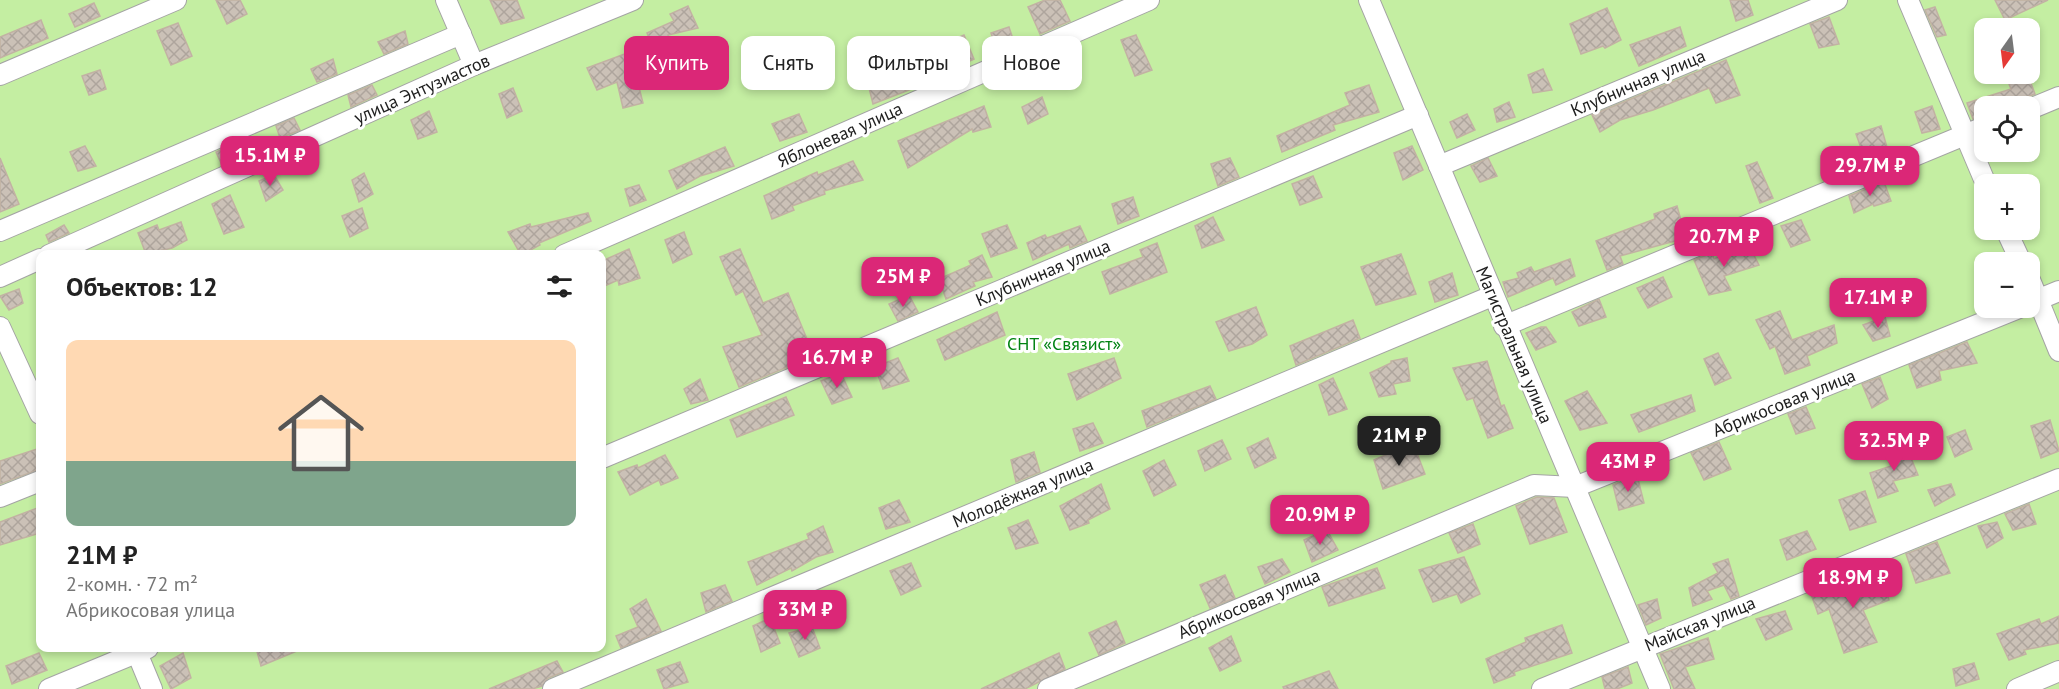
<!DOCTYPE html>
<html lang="ru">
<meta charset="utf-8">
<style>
:root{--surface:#fff;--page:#f2f2f2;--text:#222;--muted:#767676;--line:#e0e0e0;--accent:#db2777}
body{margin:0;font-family:"PT Sans",sans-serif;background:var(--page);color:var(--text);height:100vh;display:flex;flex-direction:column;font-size:22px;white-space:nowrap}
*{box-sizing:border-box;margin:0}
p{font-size:20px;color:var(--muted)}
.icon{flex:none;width:33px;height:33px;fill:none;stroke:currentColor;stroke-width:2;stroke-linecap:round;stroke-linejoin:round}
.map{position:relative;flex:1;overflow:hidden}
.drawer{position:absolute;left:36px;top:250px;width:570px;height:402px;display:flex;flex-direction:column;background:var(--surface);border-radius:12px;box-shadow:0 3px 9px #0003}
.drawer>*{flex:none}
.guide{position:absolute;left:624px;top:36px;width:570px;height:54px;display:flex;gap:12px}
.needle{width:39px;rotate:194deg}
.buttons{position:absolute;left:1974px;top:18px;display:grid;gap:12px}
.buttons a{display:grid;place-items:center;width:66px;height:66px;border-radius:12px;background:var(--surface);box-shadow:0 3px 9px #0003;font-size:30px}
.price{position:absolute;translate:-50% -51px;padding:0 14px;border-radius:12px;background:var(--accent);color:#fff;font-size:20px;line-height:39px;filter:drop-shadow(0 2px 3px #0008)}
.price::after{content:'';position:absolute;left:50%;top:36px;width:18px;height:14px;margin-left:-9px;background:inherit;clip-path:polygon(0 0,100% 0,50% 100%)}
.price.current{background:#222;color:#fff}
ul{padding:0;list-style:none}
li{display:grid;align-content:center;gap:12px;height:318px;padding:0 30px}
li+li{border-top:2px solid var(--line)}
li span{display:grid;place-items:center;height:186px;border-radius:12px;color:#555}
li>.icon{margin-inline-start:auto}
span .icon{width:108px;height:108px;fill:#fffc;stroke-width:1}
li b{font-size:26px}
h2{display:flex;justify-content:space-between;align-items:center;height:72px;padding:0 30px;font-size:26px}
.chip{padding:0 21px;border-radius:12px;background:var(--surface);box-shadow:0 3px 9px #0003;font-size:21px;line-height:54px}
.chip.current{background:var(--accent);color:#fff}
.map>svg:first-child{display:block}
.garden{fill:#c4eea2;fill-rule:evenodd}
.building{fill:url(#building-cross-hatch);stroke:#c2b2a3;stroke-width:1.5}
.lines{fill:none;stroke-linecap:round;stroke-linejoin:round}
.street-casing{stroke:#a4a4a4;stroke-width:22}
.street{stroke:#fff;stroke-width:20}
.labels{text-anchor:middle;stroke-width:6;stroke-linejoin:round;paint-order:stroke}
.street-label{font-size:18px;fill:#1d1d1d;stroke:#fff}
.park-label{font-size:18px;fill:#028313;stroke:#fff}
</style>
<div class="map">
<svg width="2059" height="689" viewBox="0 0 2059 689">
<defs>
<pattern id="building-cross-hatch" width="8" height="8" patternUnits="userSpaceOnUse" patternTransform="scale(1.5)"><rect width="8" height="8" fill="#cbc1b7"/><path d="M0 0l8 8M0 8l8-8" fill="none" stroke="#aea59d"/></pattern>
</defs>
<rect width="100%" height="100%" fill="#efebe1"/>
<path class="garden" d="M0,0H2059V689H0ZM1984,28H2030V74H1984ZM1984,106H2030V152H1984ZM1984,184H2030V230H1984ZM40,255H602V648H40ZM1984,262H2030V308H1984Z"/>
<g class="building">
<path d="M216,0H240L247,14L227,24Z"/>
<path d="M490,0H517L524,18L501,24Z"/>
<path d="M1045,0H1060L1070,21L1040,34L1028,7Z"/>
<path d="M1730,0H1748L1753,15L1736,21Z"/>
<path d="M1995,0H2048L2005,20Z"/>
<path d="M94,3L100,16L75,27L69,14Z"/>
<path d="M688,6L698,28L668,35L678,69L662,74L647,33L674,21L670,14Z"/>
<path d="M1935,7L1946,35L1937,37L1925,10Z"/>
<path d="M1607,8L1621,40L1605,48L1603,46L1581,54L1570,24Z"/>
<path d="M1829,17L1839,44L1819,48L1810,24Z"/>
<path d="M41,20L48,38L0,58V37Z"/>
<path d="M178,23L192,56L171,65L157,31Z"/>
<path d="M1009,27L1015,45L997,53L991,33Z"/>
<path d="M1680,27L1686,46L1639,66L1630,45Z"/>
<path d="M405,31L408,44L384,54L378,42Z"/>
<path d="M964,35L974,59L952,69L941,45Z"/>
<path d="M1136,35L1152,70L1135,76L1121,40Z"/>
<path d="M630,52L643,103L623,108L617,82L597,90L587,68Z"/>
<path d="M333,59L337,74L317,82L311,69Z"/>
<path d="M1726,60L1740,95L1716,103L1709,88L1653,110L1620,120L1600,132L1592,115Z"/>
<path d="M923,66L927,83L873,104L869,88Z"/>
<path d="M1543,69L1552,90L1533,93L1528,75Z"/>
<path d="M100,70L106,89L89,95L82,76Z"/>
<path d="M2029,78L2035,94L2002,106H1984V115L1973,119L1967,103L2011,89L2009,84Z"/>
<path d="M372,85L377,95L351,107L348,95Z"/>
<path d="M1369,85L1379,112L1333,125L1335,130L1282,152L1277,136L1350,105L1345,93Z"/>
<path d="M513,88L522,111L507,118L499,94Z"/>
<path d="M1042,97L1048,114L1028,124L1022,107Z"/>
<path d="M1509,102L1515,117L1497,122L1494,109Z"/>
<path d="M984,106L991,127L973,132L972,129L908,168L898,141Z"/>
<path d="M1932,106L1940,129L1922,133L1915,112Z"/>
<path d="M429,111L437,132L418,139L411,120Z"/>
<path d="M799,114L807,132L780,141L772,124Z"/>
<path d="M1467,114L1475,130L1457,138L1450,122Z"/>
<path d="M294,118L300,130L280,138L276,126Z"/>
<path d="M1881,126L1888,151L1865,159L1856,134Z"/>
<path d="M236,143L243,155L222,165L216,152Z"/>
<path d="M85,146L96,166L78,171L70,152Z"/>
<path d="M1412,146L1423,170L1403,180L1394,153Z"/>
<path d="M725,147L734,166L700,176L677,189L669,171Z"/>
<path d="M0,158L19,204L0,212Z"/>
<path d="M1230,158L1239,177L1218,186L1211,164Z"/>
<path d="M1488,158L1497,176L1480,182L1471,166Z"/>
<path d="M853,161L863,180L824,191L825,194L792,206L794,210L772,219L764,196L817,172L818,175Z"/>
<path d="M1757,162L1773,198L1760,203L1746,166Z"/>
<path d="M364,173L373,194L359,202L352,180Z"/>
<path d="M274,175L283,190L266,201L259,181Z"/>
<path d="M1313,176L1322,197L1300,205L1292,184Z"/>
<path d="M1884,182L1891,201L1874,206L1873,204L1854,213L1849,196Z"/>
<path d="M639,185L646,200L630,206L625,189Z"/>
<path d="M230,195L244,227L224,234L212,204Z"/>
<path d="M1133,197L1139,216L1118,224L1112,204Z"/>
<path d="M1677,206L1686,238L1620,256L1623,264L1607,270L1596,241L1655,219L1654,214Z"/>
<path d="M362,208L368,228L350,237L342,216Z"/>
<path d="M588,213L591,221L539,243L540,245L521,255L508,232L530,224L531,227Z"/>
<path d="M1213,217L1224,240L1202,248L1195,226Z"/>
<path d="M1801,220L1810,240L1791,247L1781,226Z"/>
<path d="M181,222L187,240L172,248L146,254L138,233L157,225L159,230Z"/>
<path d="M64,225L69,233L49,242L46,235Z"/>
<path d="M1007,225L1017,248L991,257L982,234Z"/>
<path d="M1080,226L1087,241L1070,248L1069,244L1033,260L1027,243L1045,235L1047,238Z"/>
<path d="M684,232L692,254L673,263L665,240Z"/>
<path d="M1157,243L1167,272L1110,294L1102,272L1143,257L1140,250Z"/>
<path d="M1748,244L1759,265L1724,276L1731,290L1709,295L1694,260L1712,253L1714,259Z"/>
<path d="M629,249L640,278L619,285L618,280L602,287V261Z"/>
<path d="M740,249L763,303L788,293L814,356L739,387L723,347L762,335L743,291L736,295L720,257Z"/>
<path d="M1401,254L1416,294L1376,305L1361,267Z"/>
<path d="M982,255L992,277L973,282L975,286L946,299L939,279L971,265L969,261Z"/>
<path d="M1570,259L1575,276L1556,285L1553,278L1508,297L1503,282L1519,278L1517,273L1531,267L1534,272Z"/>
<path d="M1452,273L1458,295L1435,302L1429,282Z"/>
<path d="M1663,277L1672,297L1648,308L1637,288Z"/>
<path d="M19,289L23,303L9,310L0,296Z"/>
<path d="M909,295L918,312L898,321L889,304Z"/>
<path d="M1599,299L1606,317L1579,326L1572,312Z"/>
<path d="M1256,307L1267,335L1252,344L1229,351L1216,322Z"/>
<path d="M1780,311L1792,340L1834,325L1837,343L1807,356L1810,365L1785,374L1775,346L1770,349L1756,320Z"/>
<path d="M997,312L1005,335L945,360L937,340Z"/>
<path d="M1885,317L1890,336L1873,341L1863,325Z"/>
<path d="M1353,320L1360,338L1296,365L1290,346Z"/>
<path d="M1541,327H1546L1556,342L1536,350L1526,333Z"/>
<path d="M1967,342L1977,363L1939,371L1941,380L1917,388L1909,365Z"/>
<path d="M1718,353L1731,378L1715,385L1704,359Z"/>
<path d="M898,358L909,381L883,389L875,367Z"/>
<path d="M1114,358L1121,378L1077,400L1068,374Z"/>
<path d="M1407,358L1410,381L1393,384L1396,394L1379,397L1370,373L1391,363V361Z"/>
<path d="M1487,361L1501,406L1504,405L1513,428L1488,438L1473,398L1467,400L1453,368Z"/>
<path d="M841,373L852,397L832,404L821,381Z"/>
<path d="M1880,377L1888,399L1872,408L1862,384Z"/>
<path d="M1333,378L1347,409L1329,415L1319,385Z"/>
<path d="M700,379L708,400L691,404L684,389Z"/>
<path d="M1210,386L1216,399L1147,427L1142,411Z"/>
<path d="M1587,391L1607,423L1580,430L1565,401Z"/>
<path d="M1691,395L1695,411L1639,432L1631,415Z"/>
<path d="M786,397L794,415L737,437L730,420Z"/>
<path d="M1806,407L1815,428L1796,434L1788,414Z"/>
<path d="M2050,420L2059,451L2041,458L2031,426Z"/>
<path d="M1093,423L1103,443L1080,451L1073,429Z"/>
<path d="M1965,430L1972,449L1955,457L1947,437Z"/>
<path d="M1268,438L1276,458L1255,468L1247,448Z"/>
<path d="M1222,440L1231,459L1205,471L1198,451Z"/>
<path d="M1719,442L1731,469L1704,480L1691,453Z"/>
<path d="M1413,443L1425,474L1383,489L1374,460Z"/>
<path d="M1906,446L1918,475L1893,481L1898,491L1878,498L1870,473L1891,466L1886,455Z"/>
<path d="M40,448V469L0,484V461Z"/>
<path d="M1034,452L1040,472L1016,482L1011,460Z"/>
<path d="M665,455L678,478L661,485L659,480L630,495L618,472L637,465L638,468Z"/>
<path d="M1164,460L1176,485L1154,496L1143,471Z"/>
<path d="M1637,475L1644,503L1619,510L1613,485Z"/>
<path d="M1101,484L1110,509L1088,520L1089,523L1070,530L1060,506Z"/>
<path d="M1951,484L1955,495L1935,506L1928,490Z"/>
<path d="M1865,491L1876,522L1850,530L1839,500Z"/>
<path d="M1537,497L1554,498L1567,532L1530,544L1516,506Z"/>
<path d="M899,500L910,522L886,529L879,508Z"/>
<path d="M2029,504L2036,524L2013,530L2005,514Z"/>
<path d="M40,507V533L0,545V522Z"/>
<path d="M1028,520L1038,543L1016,549L1008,528Z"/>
<path d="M1997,522L2003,538L1987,548L1978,526Z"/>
<path d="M1473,524L1480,544L1458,553L1449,533Z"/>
<path d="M823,526L833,552L816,557L792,571L791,568L757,585L748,562L809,539L807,534Z"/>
<path d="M1327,530L1338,550L1312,562L1304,540Z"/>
<path d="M1807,531L1816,549L1787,560L1780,540Z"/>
<path d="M1937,542L1950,573L1916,583L1906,554Z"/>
<path d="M1464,557L1480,594L1461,603L1457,594L1433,602L1419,570Z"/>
<path d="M1282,559L1290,572L1265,584L1258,567Z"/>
<path d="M1728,559L1739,596L1731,599L1724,585L1707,591L1712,599L1693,606L1689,588L1718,573L1713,564Z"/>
<path d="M911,563L921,586L901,595L890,571Z"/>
<path d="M1377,568L1385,588L1329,606L1322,587Z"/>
<path d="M1879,568L1889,600L1863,610L1877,642L1844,653L1829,609L1818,614L1811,594L1833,585L1836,590Z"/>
<path d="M1225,575L1235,598L1210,608L1200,585Z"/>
<path d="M725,585L732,601L706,612L701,593Z"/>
<path d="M646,599L661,631L621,648L616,636L638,627L630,609Z"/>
<path d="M1657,599L1661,618L1646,625L1638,605Z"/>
<path d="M1785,611L1792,629L1766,640L1756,619Z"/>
<path d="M2059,616V643L2024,650L2026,654L2009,660L1997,634L2039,619L2041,624Z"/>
<path d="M770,618L780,643L761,652L753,626Z"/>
<path d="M1116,621L1125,643L1099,655L1089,633Z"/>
<path d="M1562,625L1572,653L1514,672L1515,675L1494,683L1486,659L1526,642L1525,638Z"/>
<path d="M812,627L820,648L799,657L789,633Z"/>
<path d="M1231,636L1241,661L1220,671L1209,648Z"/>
<path d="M1708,638L1714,659L1685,667L1695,689H1674L1660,654Z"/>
<path d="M256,648H304L261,666Z"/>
<path d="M39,653L47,670L12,684L6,666Z"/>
<path d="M183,653L191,678L171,689L160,666Z"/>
<path d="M1059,653L1065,669L1025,689H981Z"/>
<path d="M557,661L563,672L548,678L542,686L532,689H489Z"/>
<path d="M680,662L688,682L664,689L657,670Z"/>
<path d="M1974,663L1979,679L1956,686L1953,669Z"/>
<path d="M1628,667L1632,683L1617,689H1605L1602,677Z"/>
<path d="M1329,671L1338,689H1284L1283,687Z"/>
</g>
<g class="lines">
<defs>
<g id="street">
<path d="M446,0L474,65"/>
<path d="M1369,0L1660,689"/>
<path d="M1908,0L1986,184"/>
<path d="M0,75L176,0"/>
<path d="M2030,109L2059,97"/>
<path d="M1439,166L1837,0"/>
<path d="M2006,230L2021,262"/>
<path d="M0,231L461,34"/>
<path d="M49,255L474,65L633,0"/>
<path d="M564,255L1149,0"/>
<path d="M0,277L40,259"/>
<path d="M2030,280L2059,351"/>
<path d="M2030,303L2059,291"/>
<path d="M1504,326L1984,127"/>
<path d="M0,327L40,414"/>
<path d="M602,458L1418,115"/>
<path d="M0,497L40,481"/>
<path d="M135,648L152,689"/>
<path d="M49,689L148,648"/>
<path d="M553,689L1492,296"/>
<path d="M1048,689L1534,485L1575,487L2019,308"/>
<path d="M1542,689L2059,479"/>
<path d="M2017,689L2059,671"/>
</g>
</defs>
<use href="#street" class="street-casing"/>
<use href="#street" class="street"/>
</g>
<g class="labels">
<g class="street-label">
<text transform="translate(1638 83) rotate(-23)" y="6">Клубничная улица</text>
<text transform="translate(422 89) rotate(-24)" y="6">улица Энтузиастов</text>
<text transform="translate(840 135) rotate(-24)" y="6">Яблоневая улица</text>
<text transform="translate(1043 273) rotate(-23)" y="6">Клубничная улица</text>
<text transform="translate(1514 345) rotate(67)" y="6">Магистральная улица</text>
<text transform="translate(1784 403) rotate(-22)" y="6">Абрикосовая улица</text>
<text transform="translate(1023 493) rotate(-23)" y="6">Молодёжная улица</text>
<text transform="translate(1249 604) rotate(-23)" y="6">Абрикосовая улица</text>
<text transform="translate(1700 624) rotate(-22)" y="6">Майская улица</text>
</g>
<g class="park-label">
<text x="1064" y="350">СНТ «Связист»</text>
</g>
</g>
</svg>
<div class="buttons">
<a><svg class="needle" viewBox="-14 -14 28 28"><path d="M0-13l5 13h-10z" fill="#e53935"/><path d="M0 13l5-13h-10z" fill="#767676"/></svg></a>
<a><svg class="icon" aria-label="locate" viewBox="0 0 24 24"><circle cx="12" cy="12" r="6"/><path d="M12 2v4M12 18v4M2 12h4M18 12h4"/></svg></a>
<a>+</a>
<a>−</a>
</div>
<b class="price" style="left:270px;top:187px">15.1M ₽</b>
<b class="price" style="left:1870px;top:197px">29.7M ₽</b>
<b class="price" style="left:1724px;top:268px">20.7M ₽</b>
<b class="price" style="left:903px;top:308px">25M ₽</b>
<b class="price" style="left:1878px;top:329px">17.1M ₽</b>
<b class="price" style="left:837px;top:389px">16.7M ₽</b>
<b class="price current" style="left:1399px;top:467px">21M ₽</b>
<b class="price" style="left:1894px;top:472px">32.5M ₽</b>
<b class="price" style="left:1628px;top:493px">43M ₽</b>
<b class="price" style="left:1320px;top:546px">20.9M ₽</b>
<b class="price" style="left:1853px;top:609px">18.9M ₽</b>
<b class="price" style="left:805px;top:641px">33M ₽</b>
<div class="guide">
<a class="chip current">Купить</a>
<a class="chip">Снять</a>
<a class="chip">Фильтры</a>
<a class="chip">Новое</a>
</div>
<section class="drawer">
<h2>Объектов: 12<svg class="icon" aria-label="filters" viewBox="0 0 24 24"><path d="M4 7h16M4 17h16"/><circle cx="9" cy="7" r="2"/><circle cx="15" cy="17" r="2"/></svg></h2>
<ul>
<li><span style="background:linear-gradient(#ffd9b3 65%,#7fa58c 0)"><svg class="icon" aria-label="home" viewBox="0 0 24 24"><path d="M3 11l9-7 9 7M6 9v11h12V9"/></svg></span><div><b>21M ₽</b><p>2-комн. · 72 m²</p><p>Абрикосовая улица</p></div></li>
</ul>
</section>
</div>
